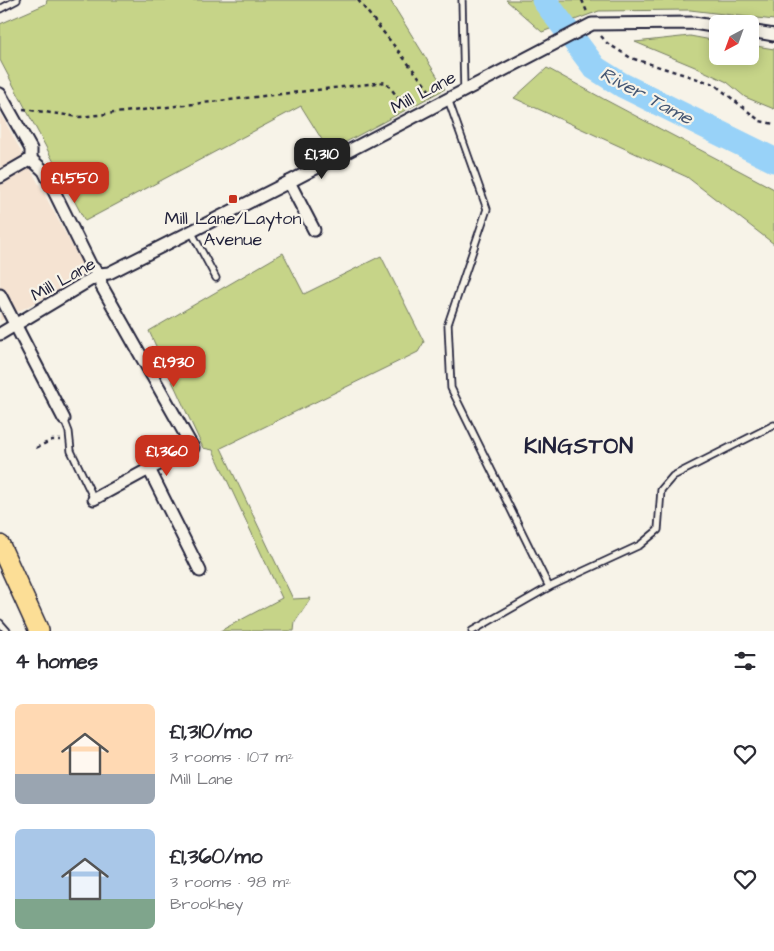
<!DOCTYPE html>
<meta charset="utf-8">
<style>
:root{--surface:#fff;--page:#f7f7f7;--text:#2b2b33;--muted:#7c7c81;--accent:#c8321e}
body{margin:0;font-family:"Architects Daughter",sans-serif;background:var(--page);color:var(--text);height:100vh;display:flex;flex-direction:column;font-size:19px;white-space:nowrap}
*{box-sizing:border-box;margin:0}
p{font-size:16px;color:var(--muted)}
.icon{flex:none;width:28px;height:28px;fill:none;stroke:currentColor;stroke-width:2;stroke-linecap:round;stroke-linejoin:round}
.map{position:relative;height:631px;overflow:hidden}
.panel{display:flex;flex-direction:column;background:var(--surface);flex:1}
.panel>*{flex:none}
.needle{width:32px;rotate:221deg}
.tools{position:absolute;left:709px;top:15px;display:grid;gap:10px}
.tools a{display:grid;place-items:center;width:50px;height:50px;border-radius:8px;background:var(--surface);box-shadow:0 2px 12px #0003;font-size:25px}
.price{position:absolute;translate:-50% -42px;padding:0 11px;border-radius:10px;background:var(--accent);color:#fff;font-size:16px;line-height:32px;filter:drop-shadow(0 1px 2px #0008)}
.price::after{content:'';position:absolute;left:50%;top:30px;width:15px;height:11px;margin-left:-8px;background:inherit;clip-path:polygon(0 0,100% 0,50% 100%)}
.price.on{background:#222;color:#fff}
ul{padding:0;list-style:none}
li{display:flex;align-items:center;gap:15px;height:125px;padding:0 15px}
li span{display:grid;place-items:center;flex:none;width:140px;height:100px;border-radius:8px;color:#555}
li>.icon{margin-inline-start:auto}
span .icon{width:60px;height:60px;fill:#fffc;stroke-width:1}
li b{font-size:21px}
h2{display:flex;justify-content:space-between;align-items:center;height:60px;padding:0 15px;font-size:21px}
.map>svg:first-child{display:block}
.built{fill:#f5e3d2}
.green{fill:#c6d488;stroke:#747b62}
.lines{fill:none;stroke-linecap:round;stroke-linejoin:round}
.river{stroke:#98d2f8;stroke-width:25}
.service-casing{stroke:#22223b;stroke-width:9}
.minor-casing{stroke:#22223b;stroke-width:15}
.primary-casing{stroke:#22223b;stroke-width:22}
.path{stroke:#22223b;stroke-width:2.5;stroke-dasharray:4 4;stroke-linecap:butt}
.service{stroke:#f7f3e8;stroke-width:5.5}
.minor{stroke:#f7f3e8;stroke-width:11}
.primary{stroke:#fcde96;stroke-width:19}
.poi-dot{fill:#c8321e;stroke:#f7f3e8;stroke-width:2}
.labels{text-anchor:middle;stroke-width:4.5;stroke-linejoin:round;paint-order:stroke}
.street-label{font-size:18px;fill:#22223b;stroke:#f7f3e8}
.poi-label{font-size:18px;fill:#22223b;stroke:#f7f3e8}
.water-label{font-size:19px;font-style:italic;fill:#455774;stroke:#f7f3e8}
.district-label{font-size:22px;font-weight:bold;letter-spacing:1px;fill:#22223b;stroke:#f7f3e8}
</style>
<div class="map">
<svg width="774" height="631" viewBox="0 0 774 631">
<rect width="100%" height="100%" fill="#f7f3e8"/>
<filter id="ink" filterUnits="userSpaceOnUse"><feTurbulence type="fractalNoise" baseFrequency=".02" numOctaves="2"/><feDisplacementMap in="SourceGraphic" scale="10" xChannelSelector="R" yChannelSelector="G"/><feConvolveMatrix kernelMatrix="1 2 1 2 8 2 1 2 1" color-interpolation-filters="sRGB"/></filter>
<g filter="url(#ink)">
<path class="built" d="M0,112L88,275L0,321Z"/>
<g class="green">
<path d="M47,0H390L445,89L329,151L301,106L85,221L0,60V24L46,4Z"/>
<path d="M506,0H774V20L690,10L599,11L542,32Z"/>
<path d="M690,36L717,41L718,56H750V45L774,49V109L745,97L727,82L695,67L635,42Z"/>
<path d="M547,68C622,110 698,148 774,189V244L687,177L514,98Z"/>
<path d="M283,253L304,294L381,256L424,342L418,352L221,448L293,599L311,598L295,622L294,631H220L282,598L213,450L203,448L149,331Z"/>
</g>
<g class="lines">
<path class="river" d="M544,0L595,68L622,85L774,160"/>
<defs>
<g id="service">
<path d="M462,0L464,90"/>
<path d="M0,9L17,0"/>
<path d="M448,99L487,209L448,324L451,388L549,587L472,631"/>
<path d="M191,231L216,278"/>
<path d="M64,419L69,432L71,451L94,499"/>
<path d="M549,587L640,545L658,530L661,490L673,476L774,425"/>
<path d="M0,623L7,631"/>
</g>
<g id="minor">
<path d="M750,31L774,35"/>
<path d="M0,94L31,149V159"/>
<path d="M31,159L44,171L91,266L100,274"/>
<path d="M0,177L31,159"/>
<path d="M289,182L314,230"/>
<path d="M100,274L101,285L193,448L149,469"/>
<path d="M0,295L64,419"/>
<path d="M0,334L100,274L109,273L289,182L592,24L694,23L718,27"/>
<path d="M94,499L149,469L200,571"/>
</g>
<path id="primary" d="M0,545L39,631"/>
</defs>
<use href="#service" class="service-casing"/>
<use href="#minor" class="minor-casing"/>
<use href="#primary" class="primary-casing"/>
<g class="path">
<path d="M358,0L433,95"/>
<path d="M582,0L587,12"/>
<path d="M601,36L607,43L631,58L714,84L760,121L774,124"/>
<path d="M23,109L80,117L386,82L405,107"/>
<path d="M36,448L52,440H61"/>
</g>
<use href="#service" class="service"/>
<use href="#minor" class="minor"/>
<use href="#primary" class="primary"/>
</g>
</g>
<rect class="poi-dot" x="228" y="194" width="10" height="10" rx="2.5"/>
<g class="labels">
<g class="street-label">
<text transform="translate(423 92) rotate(-28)" y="6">Mill Lane</text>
<text transform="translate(63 279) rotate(-29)" y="6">Mill Lane</text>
</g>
<g class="poi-label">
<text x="233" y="224">Mill Lane/Layton<tspan x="233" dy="21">Avenue</tspan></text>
</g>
<g class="water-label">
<text transform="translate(647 95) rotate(28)" y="7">River Tame</text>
</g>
<g class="district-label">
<text x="579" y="453">KINGSTON</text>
</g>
</g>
</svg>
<div class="tools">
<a><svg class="needle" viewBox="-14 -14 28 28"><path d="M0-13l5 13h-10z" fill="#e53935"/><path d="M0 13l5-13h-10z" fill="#7c7c81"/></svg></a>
</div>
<b class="price on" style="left:322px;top:180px">£1,310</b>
<b class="price" style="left:75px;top:204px">£1,550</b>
<b class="price" style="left:174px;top:388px">£1,930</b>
<b class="price" style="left:167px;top:477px">£1,360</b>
</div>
<section class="panel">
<h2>4 homes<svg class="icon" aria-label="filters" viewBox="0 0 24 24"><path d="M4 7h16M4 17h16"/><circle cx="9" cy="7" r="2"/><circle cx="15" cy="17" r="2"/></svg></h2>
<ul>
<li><span style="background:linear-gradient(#ffd9b3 70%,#9aa5b1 0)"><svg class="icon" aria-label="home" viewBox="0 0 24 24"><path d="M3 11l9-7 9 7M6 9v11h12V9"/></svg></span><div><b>£1,310/mo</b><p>3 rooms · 107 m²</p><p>Mill Lane</p></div><svg class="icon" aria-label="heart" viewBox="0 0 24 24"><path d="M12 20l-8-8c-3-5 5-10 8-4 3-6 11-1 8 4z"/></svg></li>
<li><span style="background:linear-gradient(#a9c7e8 70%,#7fa58c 0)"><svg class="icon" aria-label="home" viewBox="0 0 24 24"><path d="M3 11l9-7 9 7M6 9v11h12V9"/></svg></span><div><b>£1,360/mo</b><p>3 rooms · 98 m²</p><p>Brookhey</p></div><svg class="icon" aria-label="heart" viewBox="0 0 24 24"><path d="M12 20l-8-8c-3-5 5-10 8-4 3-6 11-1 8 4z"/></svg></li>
</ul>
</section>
